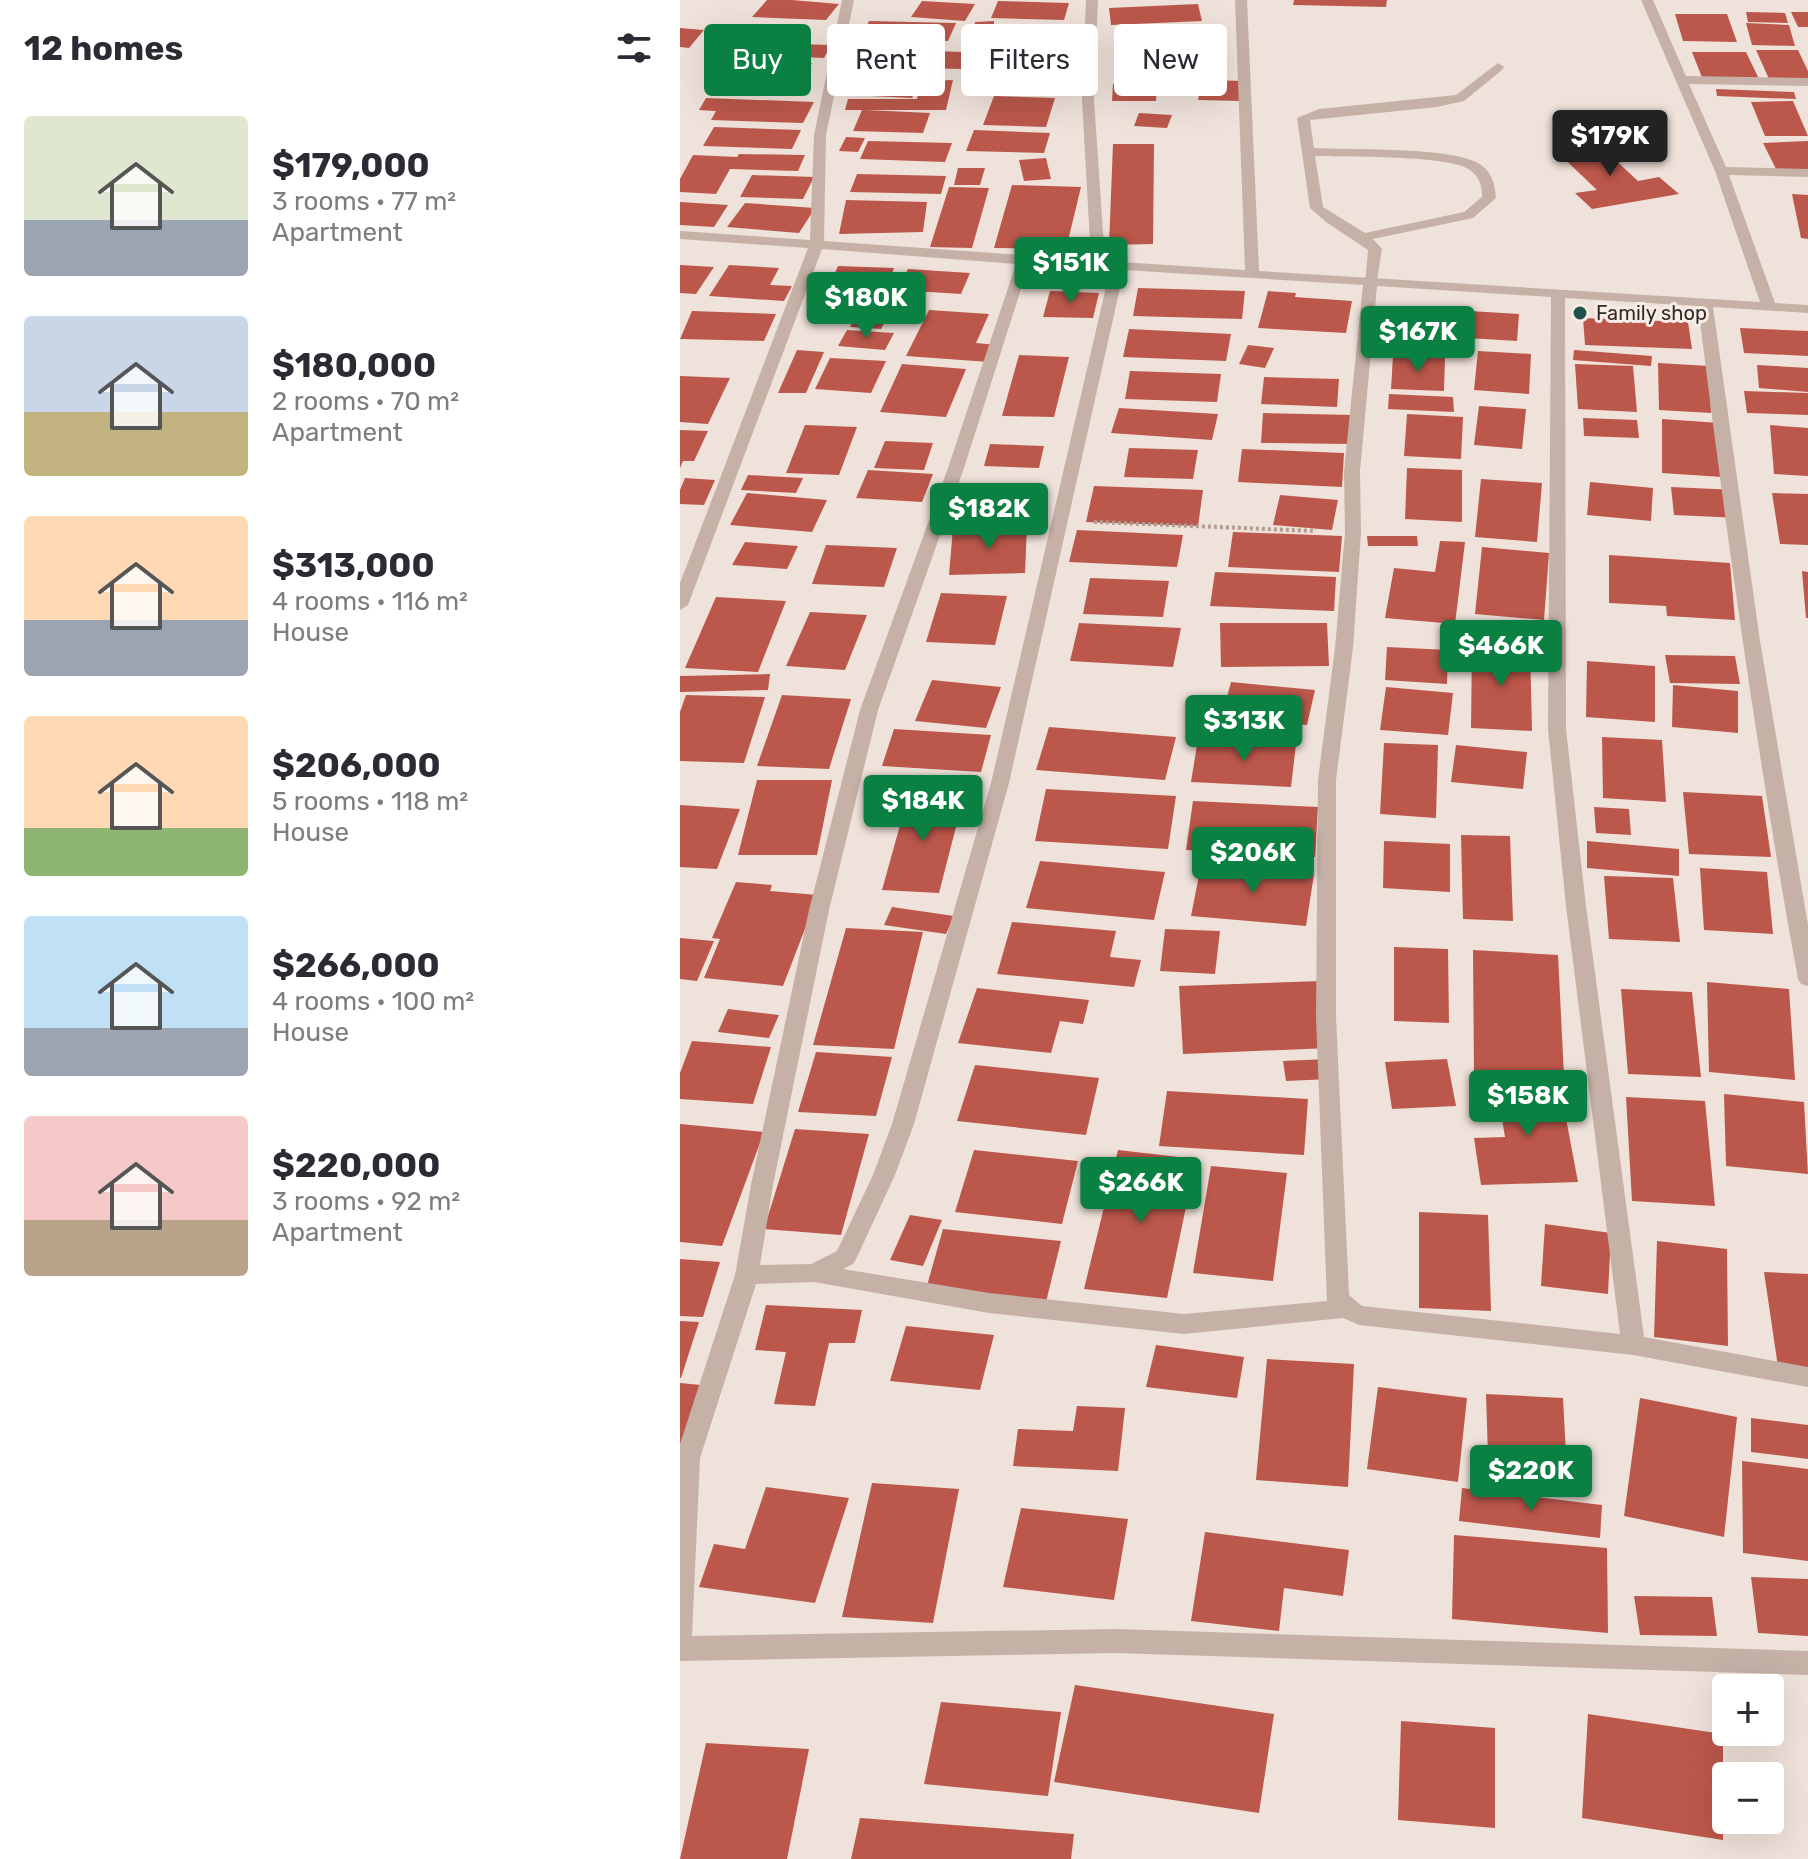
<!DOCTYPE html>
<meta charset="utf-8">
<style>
:root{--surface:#fff;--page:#f7f7f7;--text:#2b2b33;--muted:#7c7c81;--accent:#0b8043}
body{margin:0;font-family:Rubik,sans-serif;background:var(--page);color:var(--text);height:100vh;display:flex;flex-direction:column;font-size:30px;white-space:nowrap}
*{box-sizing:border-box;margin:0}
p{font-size:26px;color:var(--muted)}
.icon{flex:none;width:44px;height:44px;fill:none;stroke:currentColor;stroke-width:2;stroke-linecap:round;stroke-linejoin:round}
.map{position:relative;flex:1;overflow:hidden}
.details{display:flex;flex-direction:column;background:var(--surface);width:680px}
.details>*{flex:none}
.hud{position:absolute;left:24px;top:24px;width:760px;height:72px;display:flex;gap:16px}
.fabs{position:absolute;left:1032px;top:1674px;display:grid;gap:16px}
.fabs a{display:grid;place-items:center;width:72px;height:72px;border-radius:8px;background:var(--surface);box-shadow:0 8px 32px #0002;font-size:40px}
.price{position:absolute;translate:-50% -68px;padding:0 18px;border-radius:8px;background:var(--accent);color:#fff;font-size:26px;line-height:52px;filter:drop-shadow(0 2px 4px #0008)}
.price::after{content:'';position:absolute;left:50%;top:48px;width:24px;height:18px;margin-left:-12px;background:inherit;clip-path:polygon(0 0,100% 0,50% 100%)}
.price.current{background:#222;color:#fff}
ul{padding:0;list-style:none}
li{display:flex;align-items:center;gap:24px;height:200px;padding:0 24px}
li span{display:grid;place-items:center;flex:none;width:224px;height:160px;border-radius:8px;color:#555}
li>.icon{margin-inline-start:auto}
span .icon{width:96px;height:96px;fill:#fffc;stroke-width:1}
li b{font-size:34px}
h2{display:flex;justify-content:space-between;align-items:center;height:96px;padding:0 24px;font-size:34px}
.chip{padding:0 28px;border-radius:8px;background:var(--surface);box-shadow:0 8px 32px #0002;font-size:28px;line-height:72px}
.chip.current{background:var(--accent);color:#fff}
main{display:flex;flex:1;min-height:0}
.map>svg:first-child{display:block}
.building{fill:#bc584b}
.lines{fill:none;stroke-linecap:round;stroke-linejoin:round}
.path{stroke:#b29b91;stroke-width:4;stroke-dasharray:3 3;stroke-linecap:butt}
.lane{fill:#c6b1a7;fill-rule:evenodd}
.street{fill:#c6b1a7;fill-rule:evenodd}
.poi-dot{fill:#20514e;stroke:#f7ede6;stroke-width:3}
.labels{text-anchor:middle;stroke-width:6;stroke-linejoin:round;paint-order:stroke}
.far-poi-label{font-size:20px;fill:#332927;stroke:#f7ede6;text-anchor:start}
</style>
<main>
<section class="details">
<h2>12 homes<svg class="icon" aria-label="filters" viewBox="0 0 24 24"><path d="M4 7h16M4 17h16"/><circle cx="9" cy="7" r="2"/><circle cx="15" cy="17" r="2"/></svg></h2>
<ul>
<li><span style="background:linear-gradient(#dfe7d0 65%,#9aa5b1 0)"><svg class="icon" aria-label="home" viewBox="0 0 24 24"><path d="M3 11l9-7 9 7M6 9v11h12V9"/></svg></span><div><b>$179,000</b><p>3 rooms · 77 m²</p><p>Apartment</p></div></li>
<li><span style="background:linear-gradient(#c9d6e8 60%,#c2b280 0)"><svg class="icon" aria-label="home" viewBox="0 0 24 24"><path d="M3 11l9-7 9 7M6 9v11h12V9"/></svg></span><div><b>$180,000</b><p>2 rooms · 70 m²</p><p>Apartment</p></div></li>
<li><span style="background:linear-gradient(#ffd9b3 65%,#9aa5b1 0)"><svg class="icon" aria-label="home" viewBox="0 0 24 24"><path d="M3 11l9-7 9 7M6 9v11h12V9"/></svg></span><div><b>$313,000</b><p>4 rooms · 116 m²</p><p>House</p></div></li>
<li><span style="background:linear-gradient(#ffd9b3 70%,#8fb573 0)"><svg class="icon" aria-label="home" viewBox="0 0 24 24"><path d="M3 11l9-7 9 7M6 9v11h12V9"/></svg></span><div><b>$206,000</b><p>5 rooms · 118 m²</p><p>House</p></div></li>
<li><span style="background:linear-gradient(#bfe0f5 70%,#9aa5b1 0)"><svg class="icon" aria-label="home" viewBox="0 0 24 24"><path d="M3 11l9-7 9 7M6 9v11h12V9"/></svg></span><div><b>$266,000</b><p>4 rooms · 100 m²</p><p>House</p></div></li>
<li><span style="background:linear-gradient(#f6c9c9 65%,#b9a48a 0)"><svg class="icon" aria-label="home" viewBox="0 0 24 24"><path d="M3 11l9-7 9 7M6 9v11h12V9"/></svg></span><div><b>$220,000</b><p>3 rooms · 92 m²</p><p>Apartment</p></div></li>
</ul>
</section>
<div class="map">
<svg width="1128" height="1859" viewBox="0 0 1128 1859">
<rect width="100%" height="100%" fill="#efe2da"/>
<g class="building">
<path d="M87,0H112L159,4L146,20L72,17Z"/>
<path d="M614,0H707L706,7L613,5Z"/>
<path d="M242,1L295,4L285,21L231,17Z"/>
<path d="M318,1L389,3L384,20L311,18Z"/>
<path d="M518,4L522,21L431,25L429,8Z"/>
<path d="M1066,12L1105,13L1108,23L1068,22Z"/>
<path d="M1111,12H1128V27H1118Z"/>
<path d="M995,14H1047L1057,42L1003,41Z"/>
<path d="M189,21L276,23L268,41L181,38Z"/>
<path d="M314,21V26L380,25L381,45L293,47L295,22Z"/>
<path d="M1066,23L1109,25L1115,46L1072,45Z"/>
<path d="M0,28L24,30L9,48L0,47Z"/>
<path d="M536,28L540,46L445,49L444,31Z"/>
<path d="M46,32L87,34L82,43L151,45L144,58L32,53Z"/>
<path d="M390,49L393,65L379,66L375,50Z"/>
<path d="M207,50L287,52L281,69L200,67Z"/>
<path d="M1076,50H1118L1128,71V79H1089Z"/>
<path d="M301,51L374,53L367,75L303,73L307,64L296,63Z"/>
<path d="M538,52L545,69L441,76L435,59Z"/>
<path d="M1012,52H1066L1079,79L1023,80Z"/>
<path d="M45,60L132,63L123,80L34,77Z"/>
<path d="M196,75L242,78L232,98L169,95L175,84L191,85Z"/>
<path d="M273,80L266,110H185L250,113L243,133L173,131L182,110H165L168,99H237L241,81Z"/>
<path d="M522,80L565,81L561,101L518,100Z"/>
<path d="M433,84L477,85L476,101H432Z"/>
<path d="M1036,89L1114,92L1116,99L1037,96Z"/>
<path d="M314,96L375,98L366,127L303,125Z"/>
<path d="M26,98L134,102L123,123L31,120L36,111L19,110Z"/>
<path d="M1113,101L1128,136H1085L1071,102Z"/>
<path d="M459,113L492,115L487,128L454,126Z"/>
<path d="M34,127L121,130L112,149L23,146Z"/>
<path d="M294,130L370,133L364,153L286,151Z"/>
<path d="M166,137L185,138L178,152L159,151Z"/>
<path d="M188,141L272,143L265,162L180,159Z"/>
<path d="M1128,141V174L1099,175L1083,143Z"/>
<path d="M916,142L958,181L979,177L999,194L912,209L895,193L917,190L874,149Z"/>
<path d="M433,144H474L473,244L429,245Z"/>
<path d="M59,154L125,155L118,171L50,169L36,194L0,192V179L13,155L57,157Z"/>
<path d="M366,158L371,179L344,181L339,160Z"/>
<path d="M278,168H305L300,185H274Z"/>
<path d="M177,174L266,176L261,194L170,192Z"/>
<path d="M72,175L134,177L123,199L60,197Z"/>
<path d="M332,185L401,187L386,249L314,248Z"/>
<path d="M269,187L309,188L292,248L250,247Z"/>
<path d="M1112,194L1128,195V239L1121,238Z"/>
<path d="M166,200L247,202L243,232L159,234Z"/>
<path d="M0,202L48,205L34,227L0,225Z"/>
<path d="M65,203L135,208L119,233L47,227Z"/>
<path d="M0,265L34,267L16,294L0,293Z"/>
<path d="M49,265L99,268L90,285L112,286L104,301L29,296Z"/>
<path d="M158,266L214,268L202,301L144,299Z"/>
<path d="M228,269L290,273L281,294L218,290Z"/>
<path d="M458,288L565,291L562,319L453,316Z"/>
<path d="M370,291L419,293L413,318L363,317Z"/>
<path d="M588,291L616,293L615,297L672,301L666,333L578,328Z"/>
<path d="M757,309L839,314L837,341L754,336Z"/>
<path d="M249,310L309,314L296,343L317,345L309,362L226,356Z"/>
<path d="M12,311L96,314L84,341L0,339Z"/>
<path d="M176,315L207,317L201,329L170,327Z"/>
<path d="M903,318L1008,322L1012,349L905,345Z"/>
<path d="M1060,328L1128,331V356L1064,353Z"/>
<path d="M449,329L551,334L546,361L443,357Z"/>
<path d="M167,330L214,333L205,350L158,346Z"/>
<path d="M568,345L594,348L585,368L559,364Z"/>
<path d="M117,350L144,352L126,393H98Z"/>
<path d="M894,350L972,356L971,366L893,360Z"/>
<path d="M798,351L851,354L849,394L794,390Z"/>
<path d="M339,355L389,357L374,417L322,416Z"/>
<path d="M713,356L765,358L764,391L711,389Z"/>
<path d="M150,358L206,361L191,393L135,389Z"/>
<path d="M978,363L1029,366L1031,413L979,410Z"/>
<path d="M222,364L286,369L266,417L200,412Z"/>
<path d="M895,364L953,366L957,412L898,409Z"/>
<path d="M1077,365L1128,368V392L1079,388Z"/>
<path d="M450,371L541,374L537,402L445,399Z"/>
<path d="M0,376L50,378L28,424L0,422Z"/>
<path d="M584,377L659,379L657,407L581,404Z"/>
<path d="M1064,391L1128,393V415L1067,413Z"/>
<path d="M709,394L773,397L774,412L708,409Z"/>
<path d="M799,406L846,409L842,449L794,445Z"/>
<path d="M439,408L538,414L532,440L431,433Z"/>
<path d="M583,413L674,415L673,444L581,443Z"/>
<path d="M727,414L783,417L781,459L724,456Z"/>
<path d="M903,418L957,420L959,438L904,436Z"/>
<path d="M982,419L1040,423L1042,477L982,473Z"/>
<path d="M125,425L177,427L159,475L106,473Z"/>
<path d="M1090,425L1128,428V476L1094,474Z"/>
<path d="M0,430L28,431L14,461H3L0,468Z"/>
<path d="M205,441L253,443L244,470L194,468Z"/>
<path d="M310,444L364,446L359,468L304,466Z"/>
<path d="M449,448L518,450L513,479L444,477Z"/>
<path d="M562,449L664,453L662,487L558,482Z"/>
<path d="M727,468L782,470V522L725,519Z"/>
<path d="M188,470L253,474L242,502L176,498Z"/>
<path d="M68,475L123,478L116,493L61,490Z"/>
<path d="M5,478L35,480L24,505L0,504V490Z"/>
<path d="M801,479L862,483L857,542L795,537Z"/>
<path d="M910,482L973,488L971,521L907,515Z"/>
<path d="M414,486L523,490L518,526L406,522Z"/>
<path d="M991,487L1056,490L1060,518L994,515Z"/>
<path d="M67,493L147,500L132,532L50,525Z"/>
<path d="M1092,493L1128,494V545L1100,544Z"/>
<path d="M600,495L658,500L652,530L593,525Z"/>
<path d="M272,509H349L348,523H269Z"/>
<path d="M347,526L345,573L269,575L273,528Z"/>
<path d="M397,530L503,535L497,567L389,562Z"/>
<path d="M553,532L662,536L659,572L548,567Z"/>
<path d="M687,536H737L738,546H688Z"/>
<path d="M760,541L785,542L775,624L705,618L714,568L755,572Z"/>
<path d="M65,542L118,546L107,569L52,565Z"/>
<path d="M146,545L217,548L204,587L132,584Z"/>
<path d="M802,547L869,553L864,620L795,614Z"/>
<path d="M929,555L1050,563L1055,620L987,616L986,606L929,603Z"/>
<path d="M1122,571L1128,572V618H1126Z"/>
<path d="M535,572L656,577L654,611L530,606Z"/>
<path d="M410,578L489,581L483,617L403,614Z"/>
<path d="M261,593L327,596L315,645L246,642Z"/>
<path d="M36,597L106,601L78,672L5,668Z"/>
<path d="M130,612L187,615L165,670L106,666Z"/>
<path d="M399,623L501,628L493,667L390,661Z"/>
<path d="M540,623H647L649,666L541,667Z"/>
<path d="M792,644L850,647L852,731L791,728Z"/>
<path d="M707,647L768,650L767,684L705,680Z"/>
<path d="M985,655L1055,656L1060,684L990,683Z"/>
<path d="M907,661L975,666V722L906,717Z"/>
<path d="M90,674L88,690L0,692V676Z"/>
<path d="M252,680L321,687L306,728L235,721Z"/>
<path d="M551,682L635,690L627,725L542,716Z"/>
<path d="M993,685L1058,691V733L992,727Z"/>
<path d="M706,687L773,693L768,735L700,730Z"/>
<path d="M6,695L85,697L64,763L0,761V712Z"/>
<path d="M102,695L171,699L149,769L77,766Z"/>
<path d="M369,727L496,737L485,780L356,770Z"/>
<path d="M214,729L311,735L301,772L202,766Z"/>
<path d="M922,737L982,740L986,802L923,798Z"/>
<path d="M518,739L616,744L611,787L511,782Z"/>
<path d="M704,743L758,745L756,818L700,814Z"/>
<path d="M776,745L847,752L843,789L771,782Z"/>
<path d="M77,780H152L137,855H58Z"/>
<path d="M366,789L496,796L488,849L355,841Z"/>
<path d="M1003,792L1082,796L1091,857L1009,854Z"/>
<path d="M229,793L284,796L259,893L202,890Z"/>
<path d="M513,801L638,807L635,857L506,850Z"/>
<path d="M0,805L60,809L37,869L0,867Z"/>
<path d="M914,807L949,809L951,835L916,833Z"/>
<path d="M781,835L830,836L833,921L783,919Z"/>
<path d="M704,841L770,844V892L703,888Z"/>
<path d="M907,841L999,849V876L907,868Z"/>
<path d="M360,861L485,872L474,920L346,908Z"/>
<path d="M521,865L634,874L626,926L511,916Z"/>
<path d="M1020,868L1087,872L1093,934L1024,930Z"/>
<path d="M924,876L993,878L1000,942L929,939Z"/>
<path d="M56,882L92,885L90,891L138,895L103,986L24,978L40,939L32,938Z"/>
<path d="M212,907L274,916L266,934L204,925Z"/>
<path d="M332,922L436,931L430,957L461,960L454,987L317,974Z"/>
<path d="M166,928L243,932L214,1049L133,1045Z"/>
<path d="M485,929L540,931L535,974L480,971Z"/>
<path d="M0,938L34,941L17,981L0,979Z"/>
<path d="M714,947L768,949L769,1023L714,1021Z"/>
<path d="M793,950L878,955L884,1076L794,1072Z"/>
<path d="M641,981L650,1048L503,1054L499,986Z"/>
<path d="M1027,982L1109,989L1115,1080L1029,1072Z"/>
<path d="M297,988L409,1000L403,1024L380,1021L371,1053L278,1043Z"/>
<path d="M941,989L1012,992L1021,1077L948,1074Z"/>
<path d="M48,1009L99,1015L89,1038L38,1032Z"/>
<path d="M12,1041L91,1047L73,1104L0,1099V1073Z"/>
<path d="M136,1052L212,1057L196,1116L118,1112Z"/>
<path d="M648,1059L650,1079L606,1081L603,1061Z"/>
<path d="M767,1059L776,1106L712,1109L705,1062Z"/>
<path d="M295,1065L419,1078L406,1135L277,1121Z"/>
<path d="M879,1081L898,1182L801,1185L794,1138L825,1137L816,1082Z"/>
<path d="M487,1091L628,1099L624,1155L479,1146Z"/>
<path d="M1044,1094L1124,1102L1128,1174L1046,1166Z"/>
<path d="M946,1097L1025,1101L1035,1206L952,1201Z"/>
<path d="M0,1124L84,1132L42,1246L0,1242Z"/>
<path d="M115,1129L189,1134L161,1235L84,1229Z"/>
<path d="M294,1150L398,1161L382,1224L275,1212Z"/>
<path d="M438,1150L516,1159L487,1298L404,1289Z"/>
<path d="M531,1166L607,1173L593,1281L513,1273Z"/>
<path d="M739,1212L808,1215L811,1311L739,1308Z"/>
<path d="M230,1215L262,1220L243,1266L210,1260Z"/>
<path d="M865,1224L931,1233L928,1294L861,1286Z"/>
<path d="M263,1229L381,1241L366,1302L246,1289Z"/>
<path d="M977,1241L1047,1249L1048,1346L974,1337Z"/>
<path d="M0,1259L40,1262L23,1317L0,1316Z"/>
<path d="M1084,1272L1128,1274V1368L1098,1367Z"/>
<path d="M86,1305L182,1310L175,1343H149L135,1406L94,1404L106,1352L75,1350Z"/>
<path d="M0,1321L19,1322L1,1378H0Z"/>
<path d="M226,1326L314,1335L300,1390L210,1381Z"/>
<path d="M476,1345L564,1357L557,1398L466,1387Z"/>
<path d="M587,1359L674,1364L668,1487L576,1480Z"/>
<path d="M0,1383L21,1385L3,1443H0Z"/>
<path d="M698,1387L787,1398L778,1482L687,1469Z"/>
<path d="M806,1394L883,1398L888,1491L809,1487Z"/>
<path d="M960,1398L1057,1417L1044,1537L944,1516Z"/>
<path d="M397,1406L445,1408L438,1471L333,1466L338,1429L393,1431Z"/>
<path d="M1071,1418L1128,1425V1459L1071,1452Z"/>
<path d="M1062,1461L1128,1469V1561L1063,1553Z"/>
<path d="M192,1483L279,1489L253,1623L162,1617Z"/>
<path d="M86,1487L169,1498L135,1603L19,1587L34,1544L65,1549Z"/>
<path d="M782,1488L922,1505L920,1538L779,1521Z"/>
<path d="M341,1508L448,1519L434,1600L323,1587Z"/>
<path d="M525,1532L669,1550L663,1596L604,1588L599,1631L511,1621Z"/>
<path d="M774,1535L927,1548L928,1633L772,1619Z"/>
<path d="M1071,1577L1128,1579V1636L1078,1633Z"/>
<path d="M954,1596L1032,1597L1037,1636L960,1635Z"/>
<path d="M395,1685L594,1714L579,1813L374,1782Z"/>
<path d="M261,1702L381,1712L368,1796L244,1784Z"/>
<path d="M908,1714L1043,1734V1840L902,1818Z"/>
<path d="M721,1721L815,1728V1828L718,1820Z"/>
<path d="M26,1743L129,1749L107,1859H0Z"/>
<path d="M180,1818L394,1834L391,1859H171Z"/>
</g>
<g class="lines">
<path class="path" d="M414,522L636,531"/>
<path class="lane" d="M818,63L824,67L822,70L784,101L757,107L630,120L634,148C671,150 766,147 796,162C811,169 815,183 816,198L793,218L693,239L702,249L697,281L685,284L688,250L646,222L630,208L617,118L639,109L776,95ZM635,156C664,157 772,155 790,170C800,178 802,185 802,197L784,212L685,233L643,207Z"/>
<path class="street" d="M162,0H174L146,135L144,241L411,260L402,100L406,0H418L414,100L425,261L565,270L555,0H567L579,271L1080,302L1035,171L961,0H973L1006,76L1128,78V86L1009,84L1046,167L1128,169V177L1049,175L1095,303L1128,305V313L1033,307L1080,641L1128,925V986L1121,984L1118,979C1077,756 1046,532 1018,306L885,298L886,729L906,906L964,1337L1128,1367V1387L953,1355L679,1325L663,1318L504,1334L309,1313L134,1282L76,1284L20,1458L12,1636L436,1629L1128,1651V1675L436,1653L0,1661V1444L55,1275L71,1185L129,910L180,710L268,468L336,264L142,249L8,605L0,610V583L128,248L0,239V231L130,240L134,135ZM349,264L430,270L311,783L212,1124L193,1175L157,1251L131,1264L80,1265L93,1185L149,910L198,710L284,468ZM444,270L683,285L664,471L665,532L655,648L638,780L636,1017L647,1301L504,1314L309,1293L163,1269L173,1264L177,1257L215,1175L234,1124L329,783ZM697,286L871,297L868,729L886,906L940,1334L682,1306L669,1295L656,1017V780L673,648L681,532L680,471Z"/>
</g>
<circle class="poi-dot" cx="900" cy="313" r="8"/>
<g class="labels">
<g class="far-poi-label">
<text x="916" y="320">Family shop</text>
</g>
</g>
</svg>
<div class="fabs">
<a>+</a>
<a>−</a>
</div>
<b class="price current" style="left:930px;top:178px">$179K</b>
<b class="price" style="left:391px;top:305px">$151K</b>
<b class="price" style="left:186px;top:340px">$180K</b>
<b class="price" style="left:738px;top:374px">$167K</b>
<b class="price" style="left:309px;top:551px">$182K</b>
<b class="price" style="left:821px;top:688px">$466K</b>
<b class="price" style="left:564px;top:763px">$313K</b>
<b class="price" style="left:243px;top:843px">$184K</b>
<b class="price" style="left:573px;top:895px">$206K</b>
<b class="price" style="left:848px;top:1138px">$158K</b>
<b class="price" style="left:461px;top:1225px">$266K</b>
<b class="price" style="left:851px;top:1513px">$220K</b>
<div class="hud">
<a class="chip current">Buy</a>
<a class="chip">Rent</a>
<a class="chip">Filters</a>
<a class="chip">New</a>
</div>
</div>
</main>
